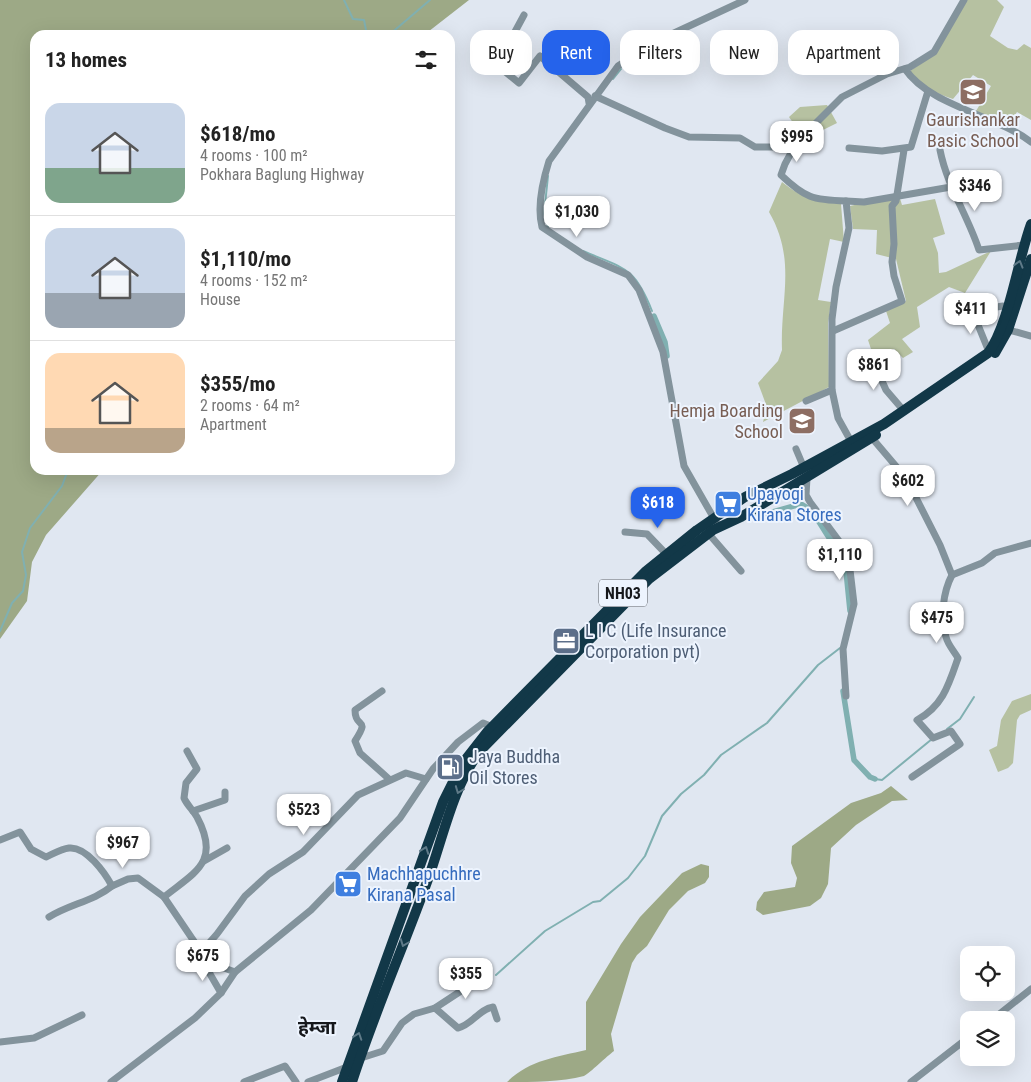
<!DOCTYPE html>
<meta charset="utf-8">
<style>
:root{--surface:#fff;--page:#f6f6f6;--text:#222;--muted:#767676;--line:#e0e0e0;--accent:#2563eb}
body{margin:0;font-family:"Roboto Condensed","Noto Sans Devanagari",sans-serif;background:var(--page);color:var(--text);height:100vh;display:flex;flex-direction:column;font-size:19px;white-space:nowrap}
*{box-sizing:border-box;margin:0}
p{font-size:16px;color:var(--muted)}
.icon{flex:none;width:28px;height:28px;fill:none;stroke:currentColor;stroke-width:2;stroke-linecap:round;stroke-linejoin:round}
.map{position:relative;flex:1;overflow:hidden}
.panel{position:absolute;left:30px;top:30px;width:425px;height:445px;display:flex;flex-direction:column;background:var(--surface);border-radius:15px;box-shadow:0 5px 20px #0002}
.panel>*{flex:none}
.top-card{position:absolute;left:470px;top:30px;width:475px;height:45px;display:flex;gap:10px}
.fabs{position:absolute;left:960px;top:946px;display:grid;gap:10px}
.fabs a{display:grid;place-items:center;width:55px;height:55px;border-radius:10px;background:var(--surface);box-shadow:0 5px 20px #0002;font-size:25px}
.price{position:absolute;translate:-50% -42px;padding:0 11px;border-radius:10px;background:#fff;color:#222;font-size:16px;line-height:32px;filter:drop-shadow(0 1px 2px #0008)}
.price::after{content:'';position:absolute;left:50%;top:30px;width:15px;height:11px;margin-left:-8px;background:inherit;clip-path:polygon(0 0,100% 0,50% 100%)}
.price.selected{background:var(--accent);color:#fff}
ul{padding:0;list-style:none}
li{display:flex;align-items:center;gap:15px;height:125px;padding:0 15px}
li+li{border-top:1px solid var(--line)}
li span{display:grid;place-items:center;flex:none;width:140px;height:100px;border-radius:15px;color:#555}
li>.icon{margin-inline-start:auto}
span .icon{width:60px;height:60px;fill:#fffc;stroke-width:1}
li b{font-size:21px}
h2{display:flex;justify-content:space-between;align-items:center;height:60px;padding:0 15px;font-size:21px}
.chip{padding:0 18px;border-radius:15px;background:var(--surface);box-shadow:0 5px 20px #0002;font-size:18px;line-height:45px}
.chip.selected{background:var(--accent);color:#fff}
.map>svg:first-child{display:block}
.green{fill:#b6c1a1}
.forest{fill:#9da986}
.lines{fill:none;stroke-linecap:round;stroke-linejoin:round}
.stream{stroke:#80b0b1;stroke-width:2}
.canal{stroke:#80b0b1;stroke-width:5.5}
.minor{stroke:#83939c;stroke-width:7}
.highway{stroke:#123848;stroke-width:10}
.oneway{stroke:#5f7a88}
.labels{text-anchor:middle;stroke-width:4;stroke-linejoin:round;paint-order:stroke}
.shield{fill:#edf4fe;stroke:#565a60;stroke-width:1}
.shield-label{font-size:16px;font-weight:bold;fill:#16181c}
.education-label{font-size:18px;fill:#785e54;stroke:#edf4fe}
.shop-label{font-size:18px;fill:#366cbe;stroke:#edf4fe;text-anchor:start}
.service-label{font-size:18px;fill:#4e5e75;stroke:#edf4fe;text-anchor:start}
.neighbourhood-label{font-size:19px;font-weight:bold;fill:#16181c;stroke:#edf4fe}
</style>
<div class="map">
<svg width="1031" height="1082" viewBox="0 0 1031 1082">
<rect width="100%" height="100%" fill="#e0e7f1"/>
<g class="green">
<path d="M967,0H997L1004,7L990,36L1008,48L1017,50L1024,44L1031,48V120L1017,112L1008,126L976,111L991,86L973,75L953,99C938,94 917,85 910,71L936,53Z"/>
<path d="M827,105L837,123L809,137L801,125L796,127L789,117L800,107Z"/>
<path d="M782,182C808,202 811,198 841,204L844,242L830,239L818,300L831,302L828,323L829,387L763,422L767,407L758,383L778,361L782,350C780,299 797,260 769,212Z"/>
<path d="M899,195L902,205L935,199L945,234L933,238L938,253L939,273L946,272L991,251L965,293L949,287L917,307L920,327L902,339L913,352L903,358L894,349L874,358L868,340L890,323L886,311L906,301L896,259L876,254L877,230L853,229L850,206Z"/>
<path d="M1031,694V710L1020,715L1017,720L1013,763L1008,768L998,772L989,750L997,746L1001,720L1012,701Z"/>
</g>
<g class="forest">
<path d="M0,0H469L424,35H35V470H103L46,535L32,562L27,601L0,639Z"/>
<path d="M891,786L908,800L892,801L856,825L831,848L828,884L821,898L810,906L763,915L756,910L757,902L764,892L795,887L797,878L791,863L792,846L851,803L881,793Z"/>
<path d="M701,864L709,866V877L705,883L688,891L669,910L647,946L637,955L632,963L611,1034L614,1051C607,1056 590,1073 584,1076C561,1082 532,1082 507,1082C529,1060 557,1057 586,1050V1002L621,944L640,917L682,873Z"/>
</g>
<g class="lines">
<g class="stream">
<path d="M344,0L353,19L364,20L367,35"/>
<path d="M389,35L430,0"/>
<path d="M613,79L621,69"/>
<path d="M548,227L544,214L548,176"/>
<path d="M583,251C625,269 634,266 652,311"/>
<path d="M0,631L12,603L23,591L26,575L22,552L30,528L62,486L68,470"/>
<path d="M947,729L960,719L974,697"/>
<path d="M875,779L882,780L932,739"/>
<path d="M496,975L545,931L593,902L600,901L628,878L645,856L662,816L681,794L704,775L721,755L767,723L818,665L840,648"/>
</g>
<g class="canal">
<path d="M654,316L665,342L667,356"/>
<path d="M758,516L801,504C820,513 824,539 841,550L846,571L850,611"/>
<path d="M843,691L854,760L870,777L875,779"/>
</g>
<g class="minor">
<path d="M479,58L491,65H497L519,83L540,56L588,97L589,103"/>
<path d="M497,65L524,15"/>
<path d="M905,69C930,106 996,115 1031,142"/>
<path d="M595,96L665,128L689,137L740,138L755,147H772L797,142L842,97L887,74L910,67L934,52L964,0"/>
<path d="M797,142L785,164L781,175C805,198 813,200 846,201L849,228L836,287L832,319V390L806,401"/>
<path d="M849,148L882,151L911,147L928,91"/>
<path d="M940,150C947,186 968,216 979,250L1024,245"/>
<path d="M846,201L864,202L951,187"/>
<path d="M972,310L989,352"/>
<path d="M952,314L1003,306L1010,311"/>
<path d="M1005,329L1031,336"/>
<path d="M833,331L902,301L894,276L892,262L894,244L892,206L896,201L904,150"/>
<path d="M870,354L886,390L904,411"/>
<path d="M832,390L838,418L853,445"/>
<path d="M872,438L906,478L940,545L952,575"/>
<path d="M796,449L804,468"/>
<path d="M807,478L806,495L810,502L848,553L854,604L843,649L846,696"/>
<path d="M716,522L684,466L663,352L639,290L628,275L587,257L542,227C537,208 543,180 549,161L618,66L659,40L745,0"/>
<path d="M625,532L647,534L670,558"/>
<path d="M708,533L741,571"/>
<path d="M382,691L355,710C355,730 371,716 355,741L360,753L389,779"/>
<path d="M912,777L960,744L951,731L933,738L917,720C943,706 949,684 958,658C954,651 948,645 946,637C940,618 943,592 952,575L982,563L995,553L1031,543"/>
<path d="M193,811L225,800V792"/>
<path d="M0,840L20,832L31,849L46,857C53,854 61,849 69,848C86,846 105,873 112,886L128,879L138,878L164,897L208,962L235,972"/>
<path d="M204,861L227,848"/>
<path d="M164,897C195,872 221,862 197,817C193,810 187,805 184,798L186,783L197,769L187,751"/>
<path d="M49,917C70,904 94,901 112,886"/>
<path d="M202,951L217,934L245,896L269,874L303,852L358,795L406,773L426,779"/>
<path d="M208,962L210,974L221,993"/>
<path d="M435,1008L464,989L488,977"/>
<path d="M992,1020L1031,989"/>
<path d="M0,1042L34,1038L82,1015"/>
<path d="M361,1058L383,1051L402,1023L414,1014L435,1008L458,1028C472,1025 479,1009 493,1007L497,1019"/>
<path d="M111,1082L195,1018L221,993L235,972L311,910L400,818L433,769L458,742L483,723L495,728"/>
<path d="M244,1082L285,1066L296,1082"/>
<path d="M308,1082L347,1067"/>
<path d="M911,1082L969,1037"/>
</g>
<g class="highway">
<path d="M995,353L1008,330L1031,259"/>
<path d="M342,1082L443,802L462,764L487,732L645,572L697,530L745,497L792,474L884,424L988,353C1009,325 1018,259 1031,224"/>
<path d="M352,1082C374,1014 403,948 427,882C443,839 452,788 480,751L649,579L713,530L741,517L876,435"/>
</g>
</g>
<defs><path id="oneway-chevron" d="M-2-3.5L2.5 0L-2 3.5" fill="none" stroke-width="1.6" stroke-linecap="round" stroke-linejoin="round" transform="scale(1.25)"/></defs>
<g class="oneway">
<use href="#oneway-chevron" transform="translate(1019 264) rotate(-74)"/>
<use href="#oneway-chevron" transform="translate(459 790) rotate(111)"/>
<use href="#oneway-chevron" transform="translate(425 850) rotate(-70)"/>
<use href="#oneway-chevron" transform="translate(404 943) rotate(111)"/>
<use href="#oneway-chevron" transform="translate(358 1036) rotate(-71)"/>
</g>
<defs>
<symbol id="school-square" viewBox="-11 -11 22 22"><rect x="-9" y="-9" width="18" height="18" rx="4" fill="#8d6e63" stroke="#edf4fe"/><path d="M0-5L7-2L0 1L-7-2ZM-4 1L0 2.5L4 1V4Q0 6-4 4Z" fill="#fff"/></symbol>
<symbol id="supermarket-square" viewBox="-11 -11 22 22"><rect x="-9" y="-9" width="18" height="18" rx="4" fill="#3f7fe0" stroke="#edf4fe"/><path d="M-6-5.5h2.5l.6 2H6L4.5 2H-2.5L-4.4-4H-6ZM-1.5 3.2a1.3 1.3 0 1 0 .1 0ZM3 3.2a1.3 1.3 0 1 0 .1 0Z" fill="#fff"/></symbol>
<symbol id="office-square" viewBox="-11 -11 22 22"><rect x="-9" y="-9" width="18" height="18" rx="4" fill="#5c6f8a" stroke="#edf4fe"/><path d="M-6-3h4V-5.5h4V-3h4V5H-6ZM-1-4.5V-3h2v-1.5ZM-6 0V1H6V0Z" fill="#fff"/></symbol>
<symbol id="fuel-square" viewBox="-11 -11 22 22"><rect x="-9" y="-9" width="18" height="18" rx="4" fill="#5c6f8a" stroke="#edf4fe"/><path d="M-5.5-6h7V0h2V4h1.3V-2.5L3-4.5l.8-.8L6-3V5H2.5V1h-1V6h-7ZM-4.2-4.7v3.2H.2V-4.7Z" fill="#fff"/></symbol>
</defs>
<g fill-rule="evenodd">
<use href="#school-square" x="957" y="76" width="32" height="32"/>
<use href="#school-square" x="786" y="405" width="32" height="32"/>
<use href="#supermarket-square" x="712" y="488" width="32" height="32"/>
<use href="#office-square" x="550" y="625" width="32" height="32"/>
<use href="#fuel-square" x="434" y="751" width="32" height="32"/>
<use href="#supermarket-square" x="332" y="868" width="32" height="32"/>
</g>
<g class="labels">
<rect class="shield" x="599" y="579.5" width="48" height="27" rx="4"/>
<g class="shield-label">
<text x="623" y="599">NH03</text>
</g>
<g class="education-label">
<text x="973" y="126">Gaurishankar<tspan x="973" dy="21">Basic School</tspan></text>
<text x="783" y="417" text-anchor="end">Hemja Boarding<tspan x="783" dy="21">School</tspan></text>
</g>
<g class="shop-label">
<text x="747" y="500">Upayogi<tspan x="747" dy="21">Kirana Stores</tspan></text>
<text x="367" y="880">Machhapuchhre<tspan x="367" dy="21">Kirana Pasal</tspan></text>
</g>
<g class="service-label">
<text x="585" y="637">L I C (Life Insurance<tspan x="585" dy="21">Corporation pvt)</tspan></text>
<text x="469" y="763">Jaya Buddha<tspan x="469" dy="21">Oil Stores</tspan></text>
</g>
<g class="neighbourhood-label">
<text x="317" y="1034">हेम्जा</text>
</g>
</g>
</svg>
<div class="fabs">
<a><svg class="icon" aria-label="locate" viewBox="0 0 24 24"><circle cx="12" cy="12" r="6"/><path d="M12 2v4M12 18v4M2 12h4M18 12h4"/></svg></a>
<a><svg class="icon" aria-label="layers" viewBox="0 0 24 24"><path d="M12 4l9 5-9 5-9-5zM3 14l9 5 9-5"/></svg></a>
</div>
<b class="price" style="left:797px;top:163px">$995</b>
<b class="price" style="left:975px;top:212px">$346</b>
<b class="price" style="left:577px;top:238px">$1,030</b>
<b class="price" style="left:971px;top:335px">$411</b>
<b class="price" style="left:874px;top:391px">$861</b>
<b class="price" style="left:908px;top:507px">$602</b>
<b class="price selected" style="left:658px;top:529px">$618</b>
<b class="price" style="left:840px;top:581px">$1,110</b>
<b class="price" style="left:937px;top:644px">$475</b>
<b class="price" style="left:304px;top:836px">$523</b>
<b class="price" style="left:123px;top:869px">$967</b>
<b class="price" style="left:203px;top:982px">$675</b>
<b class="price" style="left:466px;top:1000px">$355</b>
<div class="top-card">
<a class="chip">Buy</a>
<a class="chip selected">Rent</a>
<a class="chip">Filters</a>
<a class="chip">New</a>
<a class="chip">Apartment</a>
</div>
<section class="panel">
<h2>13 homes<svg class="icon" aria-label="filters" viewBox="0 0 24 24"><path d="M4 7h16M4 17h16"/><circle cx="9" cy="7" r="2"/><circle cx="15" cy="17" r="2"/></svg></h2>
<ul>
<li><span style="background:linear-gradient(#c9d6e8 65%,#7fa58c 0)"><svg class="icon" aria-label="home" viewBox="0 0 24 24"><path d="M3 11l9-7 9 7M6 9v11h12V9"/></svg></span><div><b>$618/mo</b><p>4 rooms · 100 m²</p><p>Pokhara Baglung Highway</p></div></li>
<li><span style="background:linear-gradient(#c9d6e8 65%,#9aa5b1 0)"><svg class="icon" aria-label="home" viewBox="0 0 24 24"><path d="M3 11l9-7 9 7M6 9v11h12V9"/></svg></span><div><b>$1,110/mo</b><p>4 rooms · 152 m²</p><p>House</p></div></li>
<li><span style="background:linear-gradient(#ffd9b3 75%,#b9a48a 0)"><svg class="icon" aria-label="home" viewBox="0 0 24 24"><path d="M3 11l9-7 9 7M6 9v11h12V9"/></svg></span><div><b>$355/mo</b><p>2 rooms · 64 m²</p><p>Apartment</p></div></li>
</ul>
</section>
</div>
